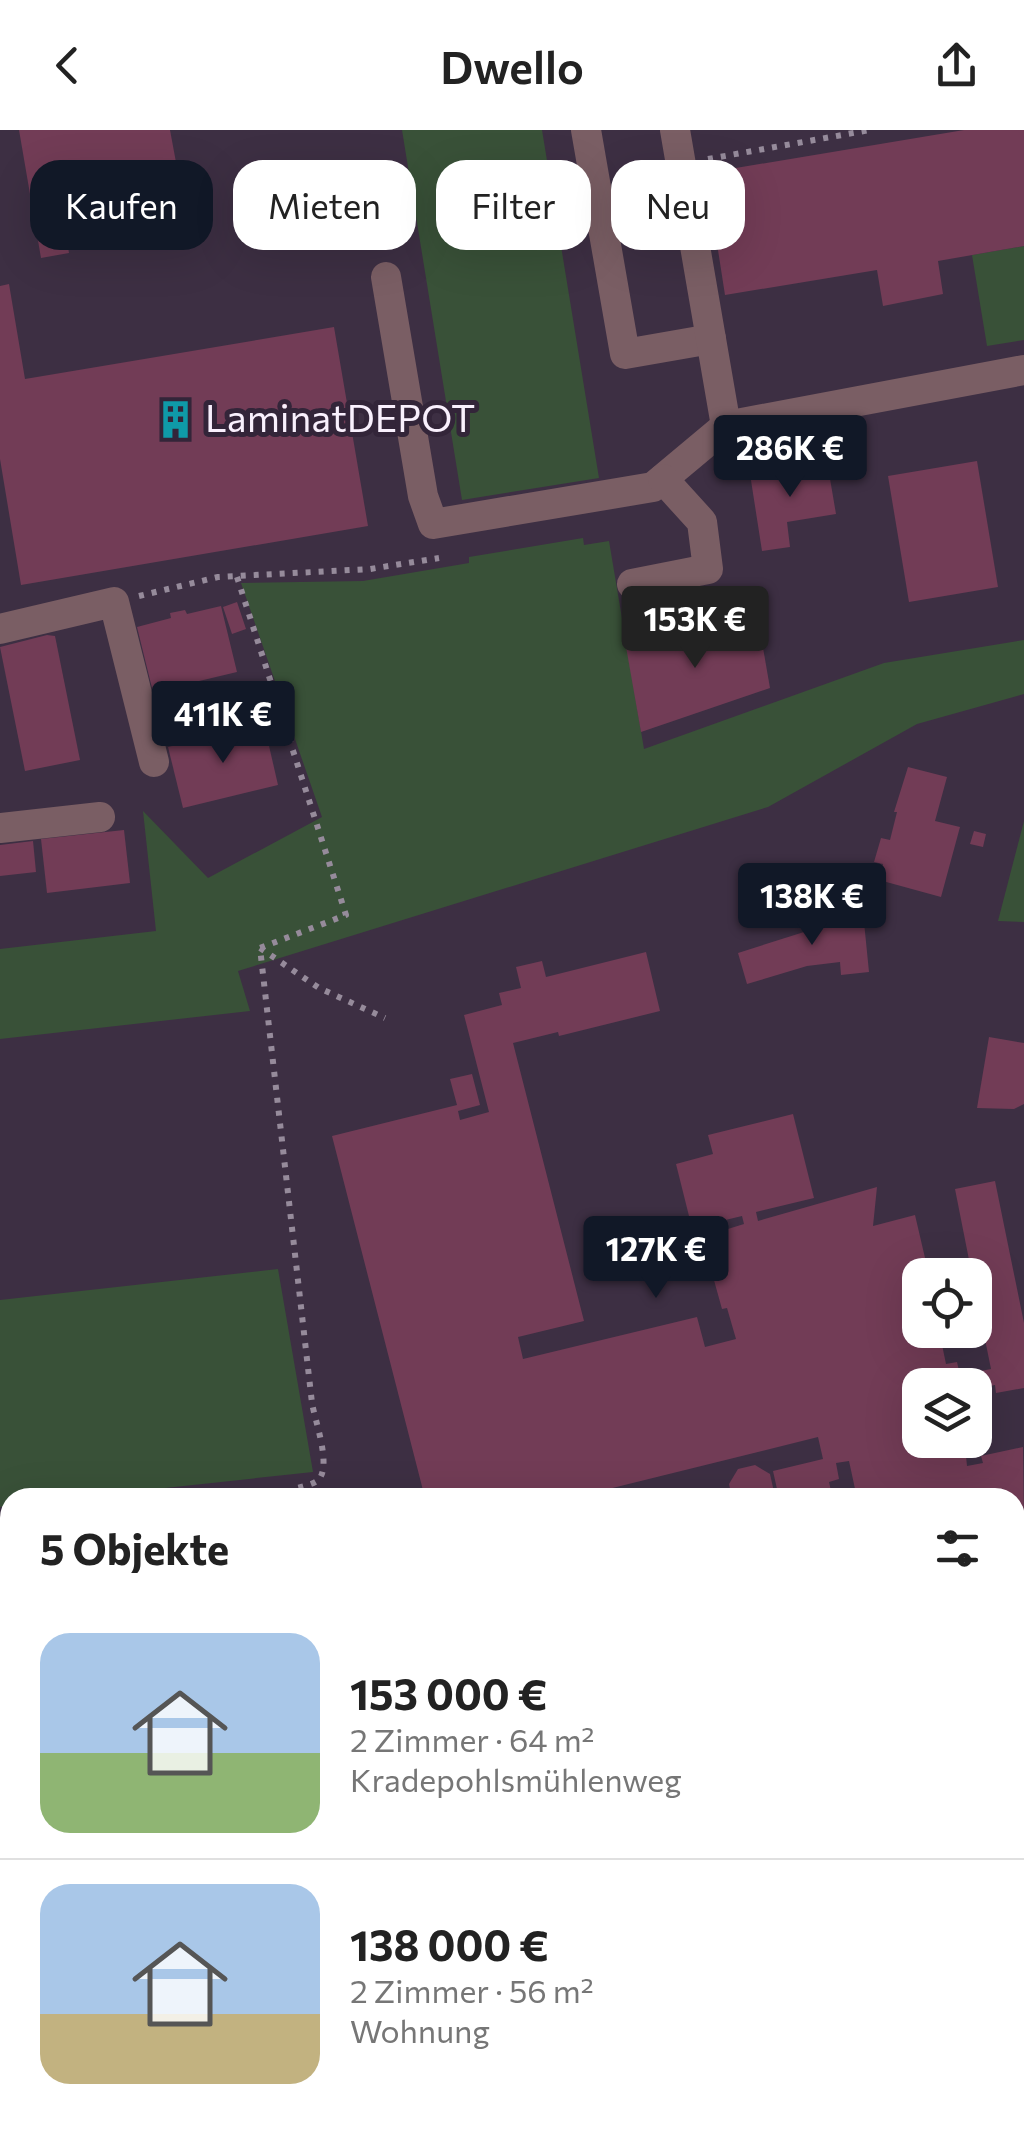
<!DOCTYPE html>
<html lang="de">
<meta charset="utf-8">
<style>
:root{--surface:#fff;--page:#f6f6f6;--text:#222;--muted:#767676;--line:#e0e0e0;--accent:#111827}
body{margin:0;font-family:Commissioner,sans-serif;background:var(--page);color:var(--text);height:100vh;display:flex;flex-direction:column;font-size:38px;white-space:nowrap}
*{box-sizing:border-box;margin:0}
p{font-size:32px;color:var(--muted)}
.icon{flex:none;width:55px;height:55px;fill:none;stroke:currentColor;stroke-width:2;stroke-linecap:round;stroke-linejoin:round}
.map{position:relative;flex:1;overflow:hidden}
.drawer{position:absolute;left:0px;top:1358px;width:1025px;height:642px;display:flex;flex-direction:column;background:var(--surface);border-radius:30px 30px 0 0;box-shadow:0 10px 40px #0002}
.drawer>*{flex:none}
.guide{position:absolute;left:30px;top:30px;width:965px;height:90px;display:flex;gap:20px}
.tools{position:absolute;left:902px;top:1128px;display:grid;gap:20px}
.tools a{display:grid;place-items:center;width:90px;height:90px;border-radius:20px;background:var(--surface);box-shadow:0 10px 40px #0002;font-size:50px}
.price{position:absolute;translate:-50% -85px;padding:0 22px;border-radius:10px;background:var(--accent);color:#fff;font-size:32px;line-height:65px;filter:drop-shadow(0 2px 5px #0008)}
.price::after{content:'';position:absolute;left:50%;top:60px;width:30px;height:22px;margin-left:-15px;background:inherit;clip-path:polygon(0 0,100% 0,50% 100%)}
.price.current{background:#222;color:#fff}
ul{padding:0;list-style:none}
li{display:flex;align-items:center;gap:30px;height:250px;padding:0 40px}
li+li{border-top:2px solid var(--line)}
li span{display:grid;place-items:center;flex:none;width:280px;height:200px;border-radius:30px;color:#555}
li>.icon{margin-inline-start:auto}
span .icon{width:120px;height:120px;fill:#fffc;stroke-width:1}
li b{font-size:42px}
h2{display:flex;justify-content:space-between;align-items:center;height:120px;padding:0 40px;font-size:42px}
.chip{padding:0 35px;border-radius:30px;background:var(--surface);box-shadow:0 10px 40px #0002;font-size:35px;line-height:90px}
.chip.current{background:var(--accent);color:#fff}
header{display:flex;justify-content:space-between;align-items:center;height:130px;padding:0 40px;background:var(--surface);font-size:45px;font-weight:600}
.map>svg:first-child{display:block}
.green{fill:#395138}
.lines{fill:none;stroke-linecap:round;stroke-linejoin:round}
.stream{stroke:#23567c;stroke-width:10}
.building{fill:#723c56}
.path{stroke:#968b9b;stroke-width:6;stroke-dasharray:5 8;stroke-linecap:butt}
.minor{stroke:#7a5e64;stroke-width:30}
.labels{text-anchor:middle;stroke-width:10;stroke-linejoin:round;paint-order:stroke}
.poi-label{font-size:38px;fill:#f9f0fd;stroke:#332539;text-anchor:start}
</style>
<header><svg class="icon" aria-label="back" viewBox="0 0 24 24"><path d="M15 5l-7 7 7 7"/></svg>Dwello<svg class="icon" aria-label="share" viewBox="0 0 24 24"><path d="M12 15V3M7 8l5-5 5 5M5 13v7h14v-7"/></svg></header>
<div class="map">
<svg width="1024" height="1999" viewBox="0 0 1024 1999">
<rect width="100%" height="100%" fill="#3d2f43"/>
<g class="green">
<path d="M402,0H542L599,348L462,370Z"/>
<path d="M1024,116V210L987,216L972,125Z"/>
<path d="M583,408L584,415L609,411L644,619L884,533L1024,510V564L917,594L768,677L238,841L250,881L0,909V819L156,801L143,681L208,748L322,687L241,453L363,451L469,433V427Z"/>
<path d="M1024,691V792L998,791Z"/>
<path d="M278,1139L313,1342L81,1367L10,1368V1375L0,1377V1170Z"/>
<path d="M1024,1707V1999H836L802,1990H1015V1709Z"/>
</g>
<g class="lines">
<g class="stream">
<path d="M1015,1757L1024,1754"/>
<path d="M0,1839H10"/>
<path d="M0,1854H10"/>
</g>
</g>
<g class="building">
<path d="M19,0H170L178,43L153,48L158,78L64,94L69,123L41,128Z"/>
<path d="M964,0H1024V116L938,131L943,164L883,176L877,140L725,165L706,43Z"/>
<path d="M9,154L25,249L334,197L368,396L21,455L0,329V156Z"/>
<path d="M827,331L836,384L787,392L790,417L762,421L750,344Z"/>
<path d="M977,331L998,457L909,472L888,346Z"/>
<path d="M237,472L246,499L232,504L223,477Z"/>
<path d="M221,476L237,542L153,562L137,497L171,488L170,483L185,480L187,484Z"/>
<path d="M758,489L770,558L641,602L625,511Z"/>
<path d="M47,505L55,506L80,630L25,641L0,517Z"/>
<path d="M264,594L278,655L183,678L168,617Z"/>
<path d="M908,637L947,647L935,691L960,697L941,767L879,750L883,734L874,732L881,708L890,710L897,682H894Z"/>
<path d="M124,700L130,753L47,763L41,709Z"/>
<path d="M974,701L986,704L983,717L970,714Z"/>
<path d="M33,711L36,742L0,746V715Z"/>
<path d="M863,782L869,842L841,845L840,832L807,836L747,854L738,823L804,802L802,785L829,783L831,798H838L837,784Z"/>
<path d="M646,822L660,881L559,906L558,902L513,913L584,1191L518,1207L523,1229L697,1187L705,1217L736,1209L727,1178L722,1179L702,1107L744,1094L742,1086L692,1098L676,1034L713,1024L708,1005L793,984L814,1068L756,1082L758,1091L877,1057L873,1096L915,1085L929,1145H920V1200H942L940,1205L946,1234L957,1232L960,1245L991,1239L975,1160V1145H972L955,1059L995,1051L1024,1193V1258L996,1263L995,1255L975,1259V1255H920V1310H977L979,1323L966,1326L967,1336L983,1333L981,1326L1023,1317L1024,1392L1015,1394V1368H857L849,1331L836,1333L839,1349L829,1352L831,1361L799,1368H779L773,1341L823,1329L818,1307L572,1368H425L332,1006L457,975L450,949L472,944L480,975L458,981L460,990L489,982L464,885L502,875L499,863L521,858L516,837L542,831L546,847Z"/>
<path d="M989,907L1024,913V974L1014,979L977,978Z"/>
<path d="M755,1335L770,1344L774,1362L771,1368H732L729,1354L738,1339Z"/>
<path d="M10,1431V1657L0,1658V1432Z"/>
<path d="M1024,1461V1511L1018,1512L1015,1463Z"/>
<path d="M44,1990H214L215,1994H235V1999H199V1995L145,1999H49Z"/>
</g>
<g class="lines">
<g class="path">
<path d="M708,29L870,0"/>
<path d="M623,59L655,54"/>
<path d="M237,447L346,785L260,818L312,1273C315,1291 333,1339 317,1351C311,1355 300,1357 293,1359"/>
<path d="M139,466L218,447L370,439L439,428"/>
<path d="M260,818L319,858L385,888"/>
</g>
<g class="minor">
<path d="M586,0L625,224L711,209"/>
<path d="M675,0L726,296"/>
<path d="M386,147L423,366L433,394L653,357L726,296L1024,240"/>
<path d="M632,454L708,439L702,392L663,349"/>
<path d="M0,499L114,472L154,632"/>
<path d="M0,698L100,687"/>
<path d="M0,1671L10,1670"/>
<path d="M0,1919L10,1917"/>
<path d="M662,1990L698,1999"/>
</g>
</g>
<defs>
<symbol id="building-bare" viewBox="-9 -9 18 18"><path d="M-4-6H4V6H1V3H-1V6H-4ZM-2.5-4.3h1.7v1.8h-1.7ZM.8-4.3h1.7v1.8H.8ZM-2.5-1h1.7V.8h-1.7ZM.8-1h1.7V.8H.8Z" fill="#0f9aa8" stroke="#332539" stroke-width="2.5" paint-order="stroke"/></symbol>
</defs>
<g fill-rule="evenodd">
<use href="#building-bare" x="148" y="262" width="55" height="55"/>
</g>
<g class="labels">
<g class="poi-label">
<text x="205" y="302">LaminatDEPOT</text>
</g>
</g>
</svg>
<div class="tools">
<a><svg class="icon" aria-label="locate" viewBox="0 0 24 24"><circle cx="12" cy="12" r="6"/><path d="M12 2v4M12 18v4M2 12h4M18 12h4"/></svg></a>
<a><svg class="icon" aria-label="layers" viewBox="0 0 24 24"><path d="M12 4l9 5-9 5-9-5zM3 14l9 5 9-5"/></svg></a>
</div>
<b class="price" style="left:790px;top:370px">286K €</b>
<b class="price current" style="left:695px;top:541px">153K €</b>
<b class="price" style="left:223px;top:636px">411K €</b>
<b class="price" style="left:812px;top:818px">138K €</b>
<b class="price" style="left:656px;top:1171px">127K €</b>
<div class="guide">
<a class="chip current">Kaufen</a>
<a class="chip">Mieten</a>
<a class="chip">Filter</a>
<a class="chip">Neu</a>
</div>
<section class="drawer">
<h2>5 Objekte<svg class="icon" aria-label="filters" viewBox="0 0 24 24"><path d="M4 7h16M4 17h16"/><circle cx="9" cy="7" r="2"/><circle cx="15" cy="17" r="2"/></svg></h2>
<ul>
<li><span style="background:linear-gradient(#a9c7e8 60%,#8fb573 0)"><svg class="icon" aria-label="home" viewBox="0 0 24 24"><path d="M3 11l9-7 9 7M6 9v11h12V9"/></svg></span><div><b>153 000 €</b><p>2 Zimmer · 64 m²</p><p>Kradepohlsmühlenweg</p></div></li>
<li><span style="background:linear-gradient(#a9c7e8 65%,#c2b280 0)"><svg class="icon" aria-label="home" viewBox="0 0 24 24"><path d="M3 11l9-7 9 7M6 9v11h12V9"/></svg></span><div><b>138 000 €</b><p>2 Zimmer · 56 m²</p><p>Wohnung</p></div></li>
</ul>
</section>
</div>
